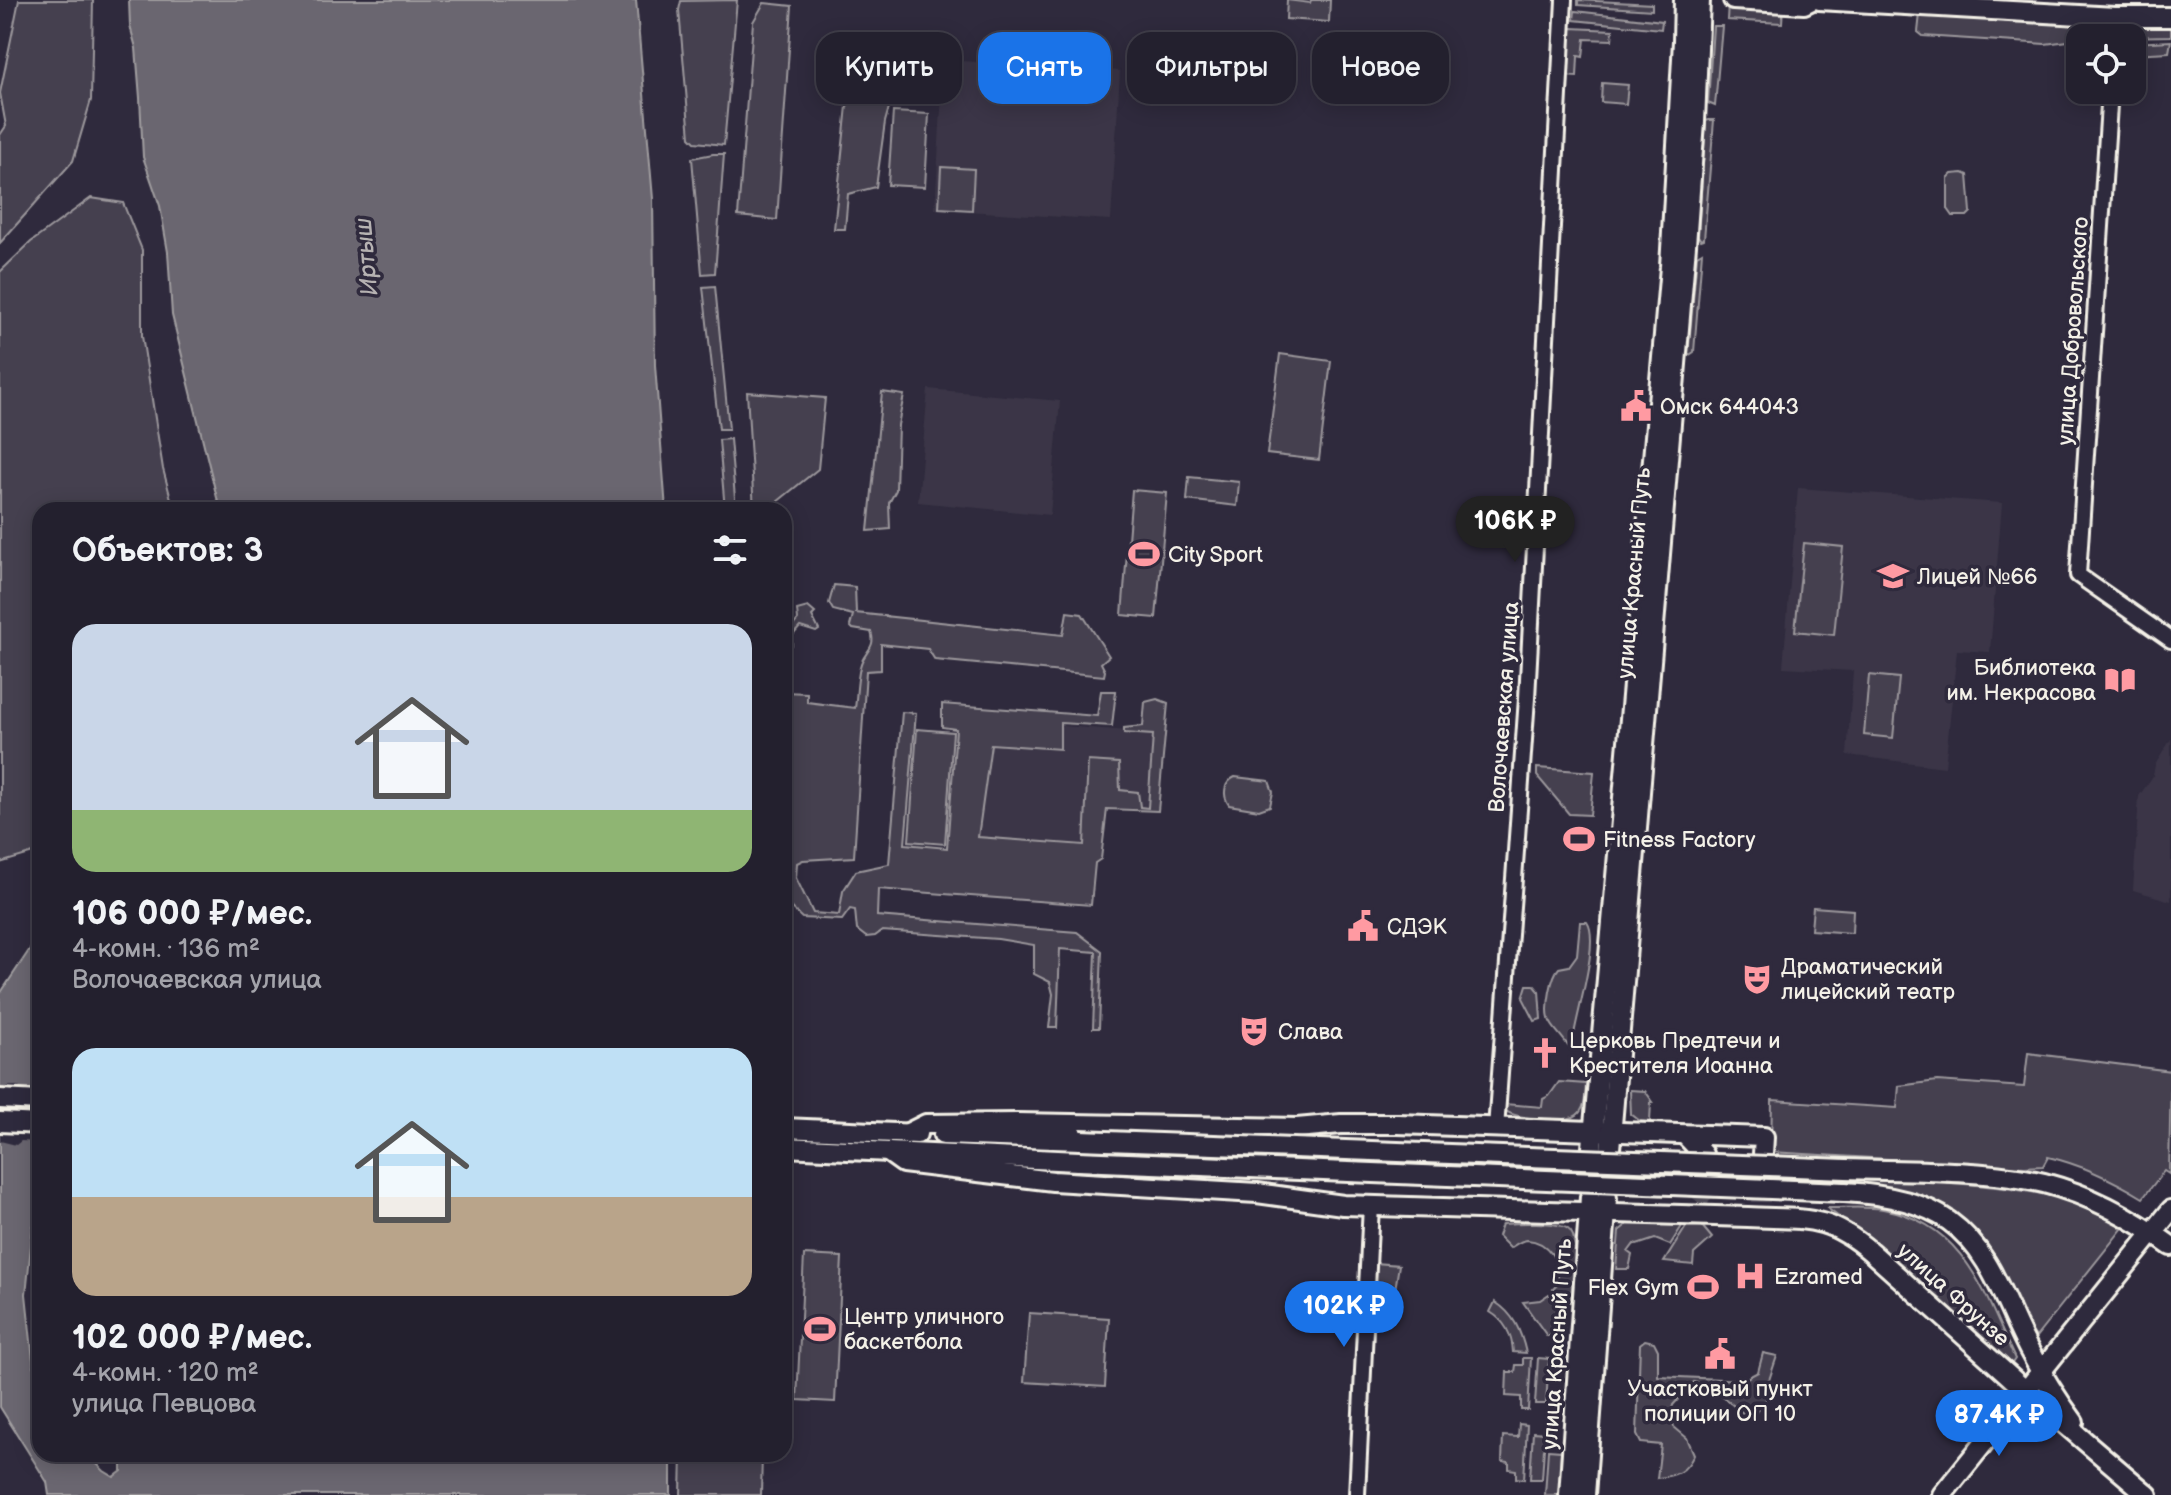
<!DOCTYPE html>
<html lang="ru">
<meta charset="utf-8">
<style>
:root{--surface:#23202e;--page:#2f2d3a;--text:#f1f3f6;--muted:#a3a3aa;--line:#403e4a;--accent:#1a73e8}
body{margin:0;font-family:"Balsamiq Sans",sans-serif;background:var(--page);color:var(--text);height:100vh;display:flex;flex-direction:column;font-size:30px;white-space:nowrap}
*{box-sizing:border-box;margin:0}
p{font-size:26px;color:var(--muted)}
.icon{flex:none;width:44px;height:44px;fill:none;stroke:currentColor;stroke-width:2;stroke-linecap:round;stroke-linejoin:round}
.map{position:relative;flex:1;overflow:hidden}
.panel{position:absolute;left:32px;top:502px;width:760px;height:960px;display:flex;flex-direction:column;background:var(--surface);border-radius:24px;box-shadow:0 4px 20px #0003,0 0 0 2px var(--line)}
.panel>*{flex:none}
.top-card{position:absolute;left:816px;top:32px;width:760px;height:72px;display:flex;gap:16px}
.tools{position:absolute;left:2066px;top:24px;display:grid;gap:16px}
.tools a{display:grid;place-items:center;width:80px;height:80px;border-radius:16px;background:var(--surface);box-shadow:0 4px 20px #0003,0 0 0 2px var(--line);font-size:40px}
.price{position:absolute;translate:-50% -68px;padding:0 18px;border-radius:28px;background:var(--accent);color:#fff;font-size:26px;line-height:52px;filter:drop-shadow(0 2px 4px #0008)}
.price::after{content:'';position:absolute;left:50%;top:48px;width:24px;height:18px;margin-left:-12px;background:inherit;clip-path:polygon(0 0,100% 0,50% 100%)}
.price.on{background:#222;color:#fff}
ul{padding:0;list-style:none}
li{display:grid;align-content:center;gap:16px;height:424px;padding:0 40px}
li span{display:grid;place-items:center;height:248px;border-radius:24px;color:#555}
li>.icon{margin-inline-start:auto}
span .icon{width:144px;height:144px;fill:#fffc;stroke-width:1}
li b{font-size:34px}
h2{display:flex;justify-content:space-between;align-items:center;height:96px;padding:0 40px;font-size:34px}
.tag{padding:0 28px;border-radius:24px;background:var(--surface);box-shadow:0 4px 20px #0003,0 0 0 2px var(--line);font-size:28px;line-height:72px}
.tag.on{background:var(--accent);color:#fff}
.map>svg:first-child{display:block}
.built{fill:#3b3647}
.green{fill:#454050;stroke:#9c989c;stroke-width:2}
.water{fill:#6a6670;stroke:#a19ea0;stroke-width:2}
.pier{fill:#2f2a3d}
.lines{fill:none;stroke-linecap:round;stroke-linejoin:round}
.major-tunnel{stroke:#4d4857;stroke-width:18;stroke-dasharray:18 9;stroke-linecap:butt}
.minor-casing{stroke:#f4f1e8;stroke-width:20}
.major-casing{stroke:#f4f1e8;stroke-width:24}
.minor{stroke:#2f2a3d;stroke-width:14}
.major{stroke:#2f2a3d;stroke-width:18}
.major-bridge-casing{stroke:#f4f1e8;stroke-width:24;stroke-linecap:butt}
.major-bridge{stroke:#2f2a3d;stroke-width:18}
.labels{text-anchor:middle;stroke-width:7;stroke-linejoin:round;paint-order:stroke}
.street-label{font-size:22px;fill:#f4f1e8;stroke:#2f2a3d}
.poi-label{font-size:22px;fill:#f4f1e8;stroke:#2f2a3d;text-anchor:start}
.water-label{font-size:24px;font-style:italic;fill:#b6b2b2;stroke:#2f2a3d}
</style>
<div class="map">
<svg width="2171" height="1495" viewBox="0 0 2171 1495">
<rect width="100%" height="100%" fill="#2f2a3d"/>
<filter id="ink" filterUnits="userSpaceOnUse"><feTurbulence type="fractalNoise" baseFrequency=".0125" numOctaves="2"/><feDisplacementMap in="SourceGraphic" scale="16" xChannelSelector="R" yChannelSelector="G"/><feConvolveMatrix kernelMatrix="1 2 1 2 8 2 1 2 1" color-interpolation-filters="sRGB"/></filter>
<g filter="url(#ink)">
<g class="built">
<path d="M944,60L1120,71L1111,220L935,209Z"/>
<path d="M928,389L1060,401L1050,515L918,502Z"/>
<path d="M1798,488L2002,503L1990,652L1957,650L1945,767L1847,755L1853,671L1783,667Z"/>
<path d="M957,718L1155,733L1149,810L1105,807L1101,859L947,848Z"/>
<path d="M2171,739V901L2133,890L2139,796L2153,776L2155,765Z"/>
</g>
<g class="green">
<path d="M19,0H93L91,100L73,161L0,243V135L6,126L0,93Z"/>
<path d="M737,0L724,145L695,142L690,137L679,10L681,1Z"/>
<path d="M1287,0L1310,3L1311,0H1330L1329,22L1286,19Z"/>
<path d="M1578,0L1652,4V10L1578,5Z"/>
<path d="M764,3L792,6L777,220L738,216L753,22Z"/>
<path d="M1728,3L1783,6L1782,23L1727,20Z"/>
<path d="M1575,11L1662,21L1661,29L1574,20Z"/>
<path d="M1920,14L2098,25V30L2091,38L2045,44L1923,36L1918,32Z"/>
<path d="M2171,22V36L2119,37L2131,27Z"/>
<path d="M1713,26H1722L1715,106L1708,103Z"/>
<path d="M1571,28L1613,30L1612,40L1585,39L1583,57L1578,56L1577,77L1565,76Z"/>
<path d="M2171,41L2169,52L2132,54V43Z"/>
<path d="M879,80L896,82L885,122L876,187L848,194L845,229H834L847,106L853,99H875Z"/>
<path d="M1602,83L1628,85L1626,104L1601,102Z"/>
<path d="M893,112L929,114L925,187L888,185Z"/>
<path d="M1709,120H1714L1704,239L1701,240L1698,236L1706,121Z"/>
<path d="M713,154H724L715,273L702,274L692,158Z"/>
<path d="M941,167L974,169L972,210L939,208Z"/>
<path d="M1963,173L1968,175L1971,212L1967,216H1953L1948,209V178L1952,174Z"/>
<path d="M91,198L123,203L142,250V336L163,469L174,510H40V851L0,863V272L31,242Z"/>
<path d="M1702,252L1694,352L1688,356L1697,255Z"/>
<path d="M715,286L729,429H719L703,287Z"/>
<path d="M1280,354L1331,361L1319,460L1267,454Z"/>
<path d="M747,392L825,398L818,469L767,510H754Z"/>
<path d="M882,392L904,395L898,425L896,490L889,503L890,529L868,531Z"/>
<path d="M730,439L736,510H725L719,440Z"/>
<path d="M1189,477L1239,482L1237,506L1187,500Z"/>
<path d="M1132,490L1167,493L1156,618L1122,615Z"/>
<path d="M1804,543L1843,547L1834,635L1795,631Z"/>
<path d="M834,585L855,587L856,613L1063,635L1067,612L1082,614L1109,656L1101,663L1105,671L1104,676L935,660L928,649L881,644V670L866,671L854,857L803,860L797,863L796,878L813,913L839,915L843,891L856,871L889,864L902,712L916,713L905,844L947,848L956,729L942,727V704L1097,716L1101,691H1116L1112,726L1060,723V749L991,744L978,837L1084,845L1088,761L1119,763L1120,790L1138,792L1140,807L1148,808L1153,735L1124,733V728L1143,726L1145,702L1157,699L1168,703L1158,811L1107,809L1101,859L1095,863L1091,905L878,889L877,916L1077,932L1102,951L1099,1028H1093L1096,952L1060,949L1057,1028H1049L1053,994L1050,982L1034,974V945L998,939L882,931L875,936L866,937L857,930L855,910L850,909L842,920L802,918L788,905L784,842V692L807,693V702L855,708C857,696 857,671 862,661C867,650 876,646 871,632L853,629L850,626L853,615L833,610L829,603Z"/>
<path d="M808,607L815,613L812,616L819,630L816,632L800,627L792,636V645L784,646V627L791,628L798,620L797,610Z"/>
<path d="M1869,675L1899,678L1893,738L1864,735Z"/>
<path d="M917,729L953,732L945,844L909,841Z"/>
<path d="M1537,768L1594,772L1590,815L1569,814L1537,776Z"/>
<path d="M1235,777L1269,781L1273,792L1270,806L1259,810L1229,805C1222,795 1224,782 1235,777Z"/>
<path d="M1813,907L1853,910L1852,933L1811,930Z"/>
<path d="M1580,922H1587C1601,941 1574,1021 1572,1047L1568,1046C1563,1037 1551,1027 1549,1019C1546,1007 1551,976 1559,968L1569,966L1577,955Z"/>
<path d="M1527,985H1534L1539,991L1541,1019L1535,1021L1523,998Z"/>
<path d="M2028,1053L2171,1071L2169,1174L2164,1171L2143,1198C2112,1179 2083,1165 2048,1157L2043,1166L2024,1167L1771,1152L1772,1100L1897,1108L1899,1086L1937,1081L2024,1087Z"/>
<path d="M1559,1082L1586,1084C1585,1095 1586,1108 1577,1115C1567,1123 1515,1119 1506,1111L1505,1104L1542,1107L1543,1099L1549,1096Z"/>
<path d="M1630,1090L1645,1091L1653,1102H1651L1650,1122L1640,1121L1631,1114Z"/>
<path d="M1847,1178C1907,1181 2085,1181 2122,1229L2036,1337C2019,1315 2011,1285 1997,1260C1966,1203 1908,1186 1847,1182Z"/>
<path d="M1827,1208C1845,1208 1865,1206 1883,1209C1965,1224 1984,1293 2015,1359L2010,1366L1860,1233Z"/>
<path d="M1630,1222L1684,1223L1670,1245L1655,1239L1637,1245L1634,1244L1628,1252L1632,1255L1629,1269H1616L1619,1231Z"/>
<path d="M1502,1224C1516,1223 1557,1221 1568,1229C1574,1233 1574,1240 1575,1247L1571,1302H1565L1553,1289L1559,1283L1557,1282C1562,1261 1547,1241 1527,1240C1521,1240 1515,1245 1510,1248L1498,1236Z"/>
<path d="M1702,1226L1712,1238L1694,1254L1693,1265L1664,1262L1686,1227Z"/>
<path d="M804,1255L842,1257L835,1402L797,1400Z"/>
<path d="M1375,1263L1399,1265L1394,1296L1381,1298L1374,1293Z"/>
<path d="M1549,1294L1564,1311L1563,1338L1554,1354L1555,1336H1547L1523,1302L1540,1300Z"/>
<path d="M1495,1302C1514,1314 1521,1331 1526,1353L1513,1352C1512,1334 1505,1321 1490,1312Z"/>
<path d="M1029,1313L1109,1318L1105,1387L1024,1382Z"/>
<path d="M1645,1340L1654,1342L1658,1350V1376L1743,1380L1758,1372L1763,1353L1777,1356L1768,1383L1773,1391L1750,1419L1713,1389L1694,1382L1673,1405L1671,1416L1674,1427L1687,1438L1694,1454C1687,1472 1675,1476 1657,1478L1661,1445L1641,1443L1637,1435L1640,1344Z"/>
<path d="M1523,1358H1531L1528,1410H1521V1397L1506,1396L1507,1372H1515L1516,1365H1523Z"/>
<path d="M1538,1358L1549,1359L1546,1404H1535Z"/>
<path d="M1519,1424L1527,1425L1524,1479L1516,1478V1470L1509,1469V1462L1502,1461L1503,1436L1518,1437Z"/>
<path d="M1533,1432L1545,1433L1542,1479H1530Z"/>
<path d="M1548,1450L1561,1451L1559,1495H1545Z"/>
<path d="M682,1454H762L761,1495H681Z"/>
</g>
<g class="water">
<path d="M129,0H636L653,199L655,365L666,510H220L172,315L168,252L160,206L143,157L140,98L136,48L130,26Z"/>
<path d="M40,934V1204L33,1227L26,1294L36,1388L40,1392V1454H87L104,1471L114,1477L122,1471V1454H671V1495H49L47,1482L0,1407V994Z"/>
</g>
<path class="pier" d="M10,1086H18L22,1090H40V1142L21,1141L16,1145L0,1141V1089Z"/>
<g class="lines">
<g class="major-tunnel">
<path d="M1265,1158C1264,1169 1270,1177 1278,1183"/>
<path d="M1698,1202C1710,1187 1711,1171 1703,1154"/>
<path d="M1761,1202L1763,1154"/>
</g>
<defs>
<g id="minor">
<path d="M2114,38L2115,17"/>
<path d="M2110,90L2078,575L2171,640"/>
<path d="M1496,1129L1527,698L1564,0"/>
<path d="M1357,1495L1371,1205"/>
</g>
<g id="major">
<path d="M1733,0L1804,4L1812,0"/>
<path d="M1819,0L2115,17H2171"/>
<path d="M0,1099L40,1101"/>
<path d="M0,1122L40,1124"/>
<path d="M784,1128L917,1134"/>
<path d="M906,1134L926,1124L1017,1123L1297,1128L1341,1124H1398L1764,1137L1763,1154"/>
<path d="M943,1135L1080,1140"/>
<path d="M1685,1135L1703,1154"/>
<path d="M784,1147L1078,1161"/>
<path d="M1592,1148L1670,267L1683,41L1684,0"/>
<path d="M1610,1149L1686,245L1695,122L1700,0"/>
<path d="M889,1153L903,1163L1053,1181L1257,1193L1343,1205L1748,1217C1804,1220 1826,1213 1871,1252L2026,1391L2148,1495"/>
<path d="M1846,1169C1906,1171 1986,1169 2044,1183C2090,1195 2133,1218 2171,1246"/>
<path d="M1844,1192C1880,1194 1920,1200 1949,1221C1992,1252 2005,1305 2029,1350C2042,1375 2057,1399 2074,1422"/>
<path d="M1569,1495L1590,1197"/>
<path d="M1585,1495L1607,1198"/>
<path d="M1942,1495L2171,1210"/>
</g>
</defs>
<use href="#minor" class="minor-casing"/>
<use href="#major" class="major-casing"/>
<use href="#minor" class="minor"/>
<use href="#major" class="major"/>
<defs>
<g id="major-bridge">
<path d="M1080,1140L1846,1169"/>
<path d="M1078,1161L1844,1192"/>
</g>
</defs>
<use href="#major-bridge" class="major-bridge-casing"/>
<use href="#major-bridge" class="major-bridge"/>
</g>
</g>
<defs>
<symbol id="civic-bare" viewBox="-9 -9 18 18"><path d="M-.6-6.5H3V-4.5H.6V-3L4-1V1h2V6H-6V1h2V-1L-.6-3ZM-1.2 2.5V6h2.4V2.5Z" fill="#ff9aa2" stroke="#2f2a3d" stroke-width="2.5" paint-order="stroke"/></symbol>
<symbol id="stadium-bare" viewBox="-9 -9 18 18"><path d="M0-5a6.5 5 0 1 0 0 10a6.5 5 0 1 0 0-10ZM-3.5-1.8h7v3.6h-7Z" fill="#ff9aa2" stroke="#2f2a3d" stroke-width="2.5" paint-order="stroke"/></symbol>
<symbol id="school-bare" viewBox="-9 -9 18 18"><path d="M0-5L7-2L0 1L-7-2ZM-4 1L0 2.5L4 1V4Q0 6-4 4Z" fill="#ff9aa2" stroke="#2f2a3d" stroke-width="2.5" paint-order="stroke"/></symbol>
<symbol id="library-bare" viewBox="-9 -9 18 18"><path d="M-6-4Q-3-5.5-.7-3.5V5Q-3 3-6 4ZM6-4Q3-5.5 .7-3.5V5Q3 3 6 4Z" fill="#ff9aa2" stroke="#2f2a3d" stroke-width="2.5" paint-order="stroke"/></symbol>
<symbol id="theatre-bare" viewBox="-9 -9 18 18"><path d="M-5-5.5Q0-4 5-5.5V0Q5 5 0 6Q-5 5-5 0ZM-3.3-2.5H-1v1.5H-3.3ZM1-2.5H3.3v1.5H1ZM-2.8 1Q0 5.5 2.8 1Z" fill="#ff9aa2" stroke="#2f2a3d" stroke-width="2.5" paint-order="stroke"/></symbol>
<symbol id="church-bare" viewBox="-9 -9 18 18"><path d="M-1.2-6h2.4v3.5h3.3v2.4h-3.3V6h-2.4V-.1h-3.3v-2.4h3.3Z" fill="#ff9aa2" stroke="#2f2a3d" stroke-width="2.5" paint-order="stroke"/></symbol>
<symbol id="hospital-bare" viewBox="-9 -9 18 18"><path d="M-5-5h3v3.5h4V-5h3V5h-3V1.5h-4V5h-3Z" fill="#ff9aa2" stroke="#2f2a3d" stroke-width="2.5" paint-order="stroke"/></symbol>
</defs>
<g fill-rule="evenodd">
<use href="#civic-bare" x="1614" y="384" width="44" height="44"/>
<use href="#stadium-bare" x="1122" y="532" width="44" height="44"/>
<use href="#school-bare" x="1871" y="554" width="44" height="44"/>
<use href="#library-bare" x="2098" y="658" width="44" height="44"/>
<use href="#stadium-bare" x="1557" y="817" width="44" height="44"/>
<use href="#civic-bare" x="1341" y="904" width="44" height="44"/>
<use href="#theatre-bare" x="1735" y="957" width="44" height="44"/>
<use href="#theatre-bare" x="1232" y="1009" width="44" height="44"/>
<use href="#church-bare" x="1523" y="1031" width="44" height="44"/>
<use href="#hospital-bare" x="1728" y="1254" width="44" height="44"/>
<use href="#stadium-bare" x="1681" y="1265" width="44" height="44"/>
<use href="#stadium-bare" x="798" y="1307" width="44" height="44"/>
<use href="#civic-bare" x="1698" y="1332" width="44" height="44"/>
</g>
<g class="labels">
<g class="street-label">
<text transform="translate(2072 331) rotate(-86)" y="8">улица Добровольского</text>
<text transform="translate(1633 573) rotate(-85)" y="8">улица Красный Путь</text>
<text transform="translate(1503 707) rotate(-86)" y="8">Волочаевская улица</text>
<text transform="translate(1954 1294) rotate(42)" y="8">улица Фрунзе</text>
<text transform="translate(1556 1344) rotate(-86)" y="8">улица Красный Путь</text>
</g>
<g class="poi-label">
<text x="1660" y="414">Омск 644043</text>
<text x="1168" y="562">City Sport</text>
<text x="1917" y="584">Лицей №66</text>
<text x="2096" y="675" text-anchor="end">Библиотека<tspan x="2096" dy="25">им. Некрасова</tspan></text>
<text x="1603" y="847">Fitness Factory</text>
<text x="1387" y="934">СДЭК</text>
<text x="1781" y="974">Драматический<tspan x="1781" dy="25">лицейский театр</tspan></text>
<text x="1278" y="1039">Слава</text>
<text x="1569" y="1048">Церковь Предтечи и<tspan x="1569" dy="25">Крестителя Иоанна</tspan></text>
<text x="1774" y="1284">Ezramed</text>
<text x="1679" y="1295" text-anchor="end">Flex Gym</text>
<text x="844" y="1324">Центр уличного<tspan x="844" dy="25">баскетбола</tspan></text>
<text x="1720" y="1396" text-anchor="middle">Участковый пункт<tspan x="1720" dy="25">полиции ОП 10</tspan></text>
</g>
<g class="water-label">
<text transform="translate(366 257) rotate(-95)" y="8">Иртыш</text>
</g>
</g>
</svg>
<div class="tools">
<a><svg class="icon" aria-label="locate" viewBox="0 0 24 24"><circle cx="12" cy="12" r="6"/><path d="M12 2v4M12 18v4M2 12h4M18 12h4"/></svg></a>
</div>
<b class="price on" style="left:1515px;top:564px">106K ₽</b>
<b class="price" style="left:1344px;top:1349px">102K ₽</b>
<b class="price" style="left:1999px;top:1458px">87.4K ₽</b>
<div class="top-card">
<a class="tag">Купить</a>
<a class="tag on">Снять</a>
<a class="tag">Фильтры</a>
<a class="tag">Новое</a>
</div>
<section class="panel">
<h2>Объектов: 3<svg class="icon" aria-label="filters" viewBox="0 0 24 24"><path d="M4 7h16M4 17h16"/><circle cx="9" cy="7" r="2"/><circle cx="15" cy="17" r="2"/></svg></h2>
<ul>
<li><span style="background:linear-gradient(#c9d6e8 75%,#8fb573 0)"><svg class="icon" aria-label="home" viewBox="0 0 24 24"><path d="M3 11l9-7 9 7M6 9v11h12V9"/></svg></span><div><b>106 000 ₽/мес.</b><p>4-комн. · 136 m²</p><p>Волочаевская улица</p></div></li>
<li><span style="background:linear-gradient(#bfe0f5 60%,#b9a48a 0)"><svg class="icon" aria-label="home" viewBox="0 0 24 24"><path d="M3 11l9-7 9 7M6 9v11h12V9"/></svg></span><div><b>102 000 ₽/мес.</b><p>4-комн. · 120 m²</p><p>улица Певцова</p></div></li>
</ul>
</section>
</div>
